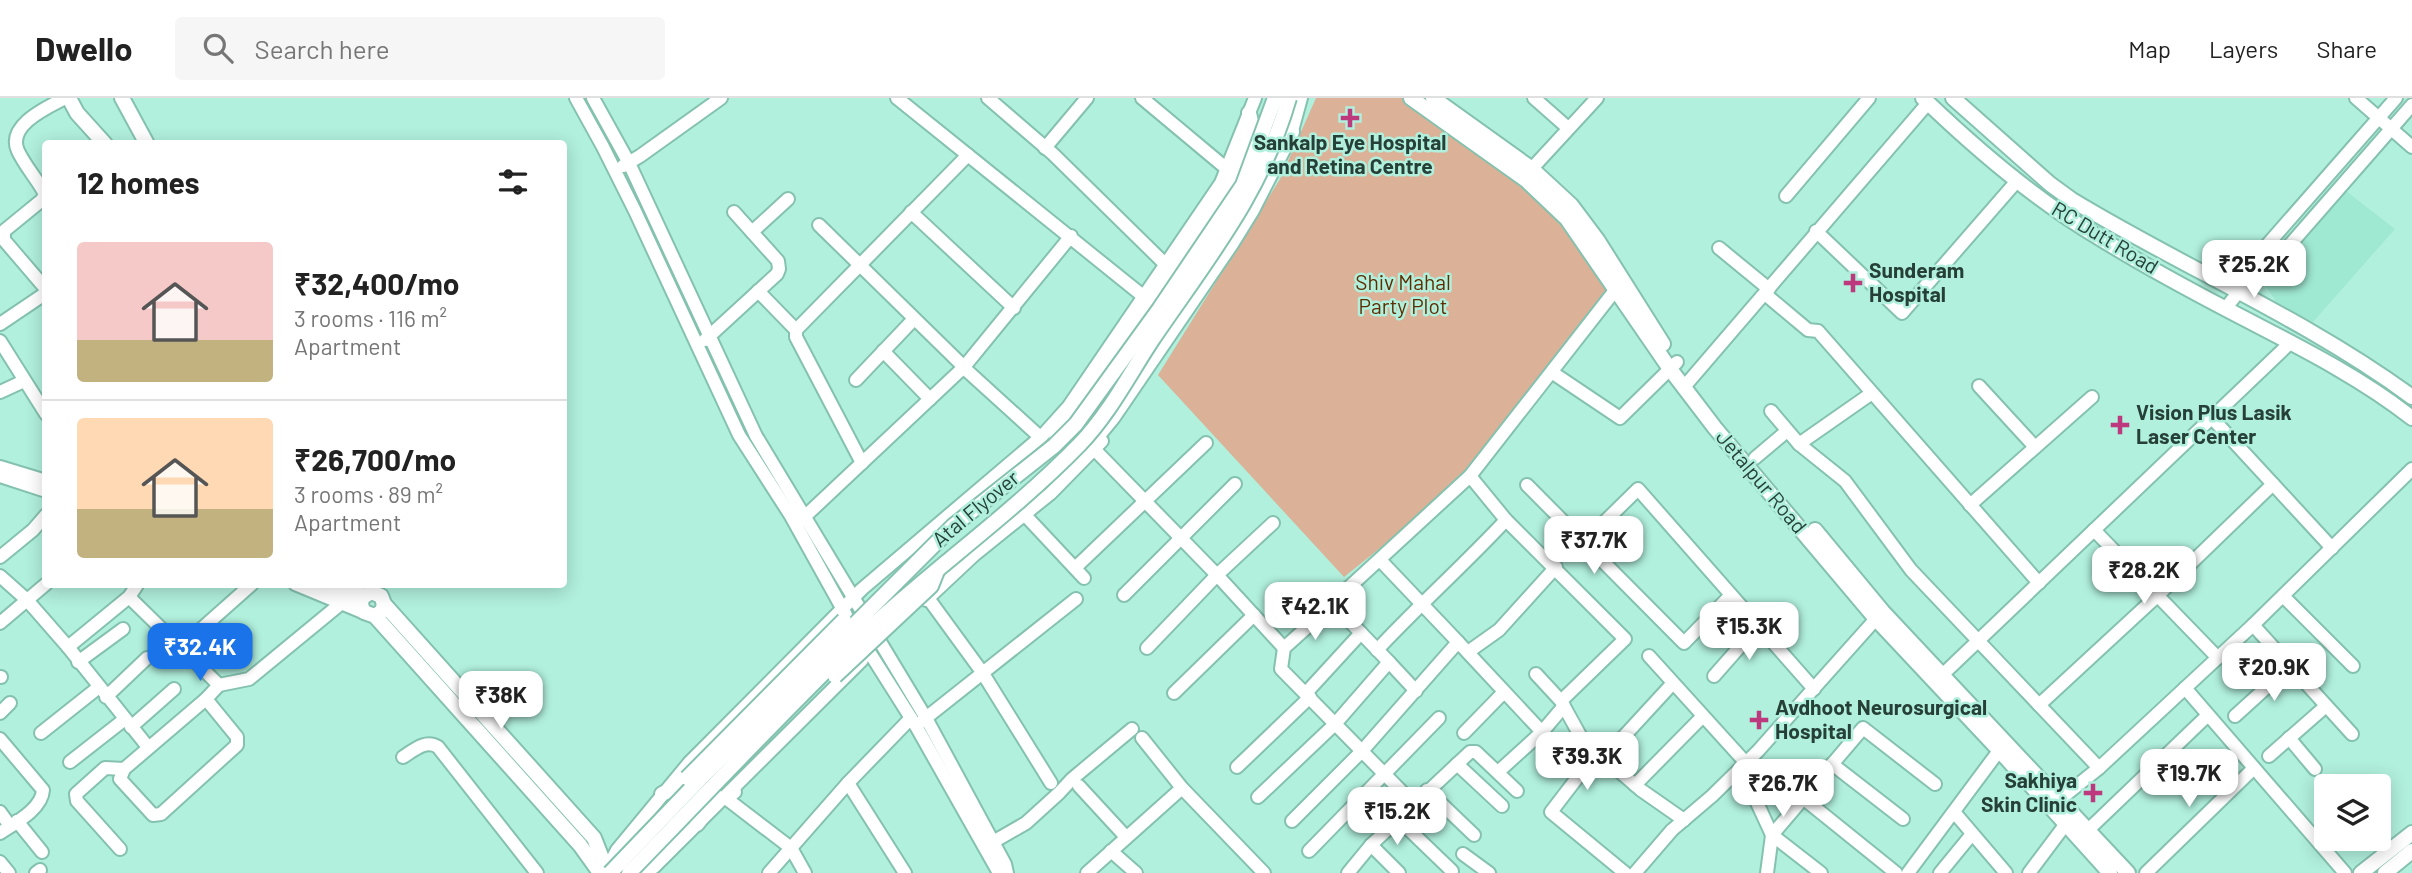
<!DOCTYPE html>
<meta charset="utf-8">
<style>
:root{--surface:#fff;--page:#f6f6f6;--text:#222;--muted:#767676;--line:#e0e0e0;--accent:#1a73e8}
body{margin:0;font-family:Barlow,sans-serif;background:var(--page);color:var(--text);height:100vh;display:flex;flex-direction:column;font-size:26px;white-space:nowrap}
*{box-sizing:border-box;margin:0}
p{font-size:23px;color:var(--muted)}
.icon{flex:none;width:38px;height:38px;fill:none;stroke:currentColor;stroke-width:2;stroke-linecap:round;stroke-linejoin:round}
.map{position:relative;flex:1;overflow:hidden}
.side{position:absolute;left:42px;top:42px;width:525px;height:448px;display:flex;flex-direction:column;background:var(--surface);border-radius:7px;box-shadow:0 4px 18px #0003}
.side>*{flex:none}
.fabs{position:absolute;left:2314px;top:676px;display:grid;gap:14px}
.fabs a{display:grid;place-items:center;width:77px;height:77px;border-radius:7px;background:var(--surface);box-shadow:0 4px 18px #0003;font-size:35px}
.price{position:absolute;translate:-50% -60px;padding:0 16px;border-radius:14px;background:#fff;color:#222;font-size:23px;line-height:46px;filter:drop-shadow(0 2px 4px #0008)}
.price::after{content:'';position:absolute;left:50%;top:42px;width:21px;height:16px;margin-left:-10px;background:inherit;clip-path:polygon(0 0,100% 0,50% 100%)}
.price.selected{background:var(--accent);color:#fff}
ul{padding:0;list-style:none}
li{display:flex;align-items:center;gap:21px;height:175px;padding:0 35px}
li+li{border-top:2px solid var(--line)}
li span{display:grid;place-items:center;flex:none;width:196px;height:140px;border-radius:7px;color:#555}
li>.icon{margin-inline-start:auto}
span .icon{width:84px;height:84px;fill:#fffc;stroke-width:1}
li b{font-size:30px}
h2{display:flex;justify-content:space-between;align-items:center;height:84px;padding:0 35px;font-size:30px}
header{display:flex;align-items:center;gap:42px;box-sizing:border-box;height:98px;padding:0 35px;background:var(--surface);border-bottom:2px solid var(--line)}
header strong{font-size:33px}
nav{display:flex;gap:38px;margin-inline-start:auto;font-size:24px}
.search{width:490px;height:63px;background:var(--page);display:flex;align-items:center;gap:18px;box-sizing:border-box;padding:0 24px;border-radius:7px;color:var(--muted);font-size:26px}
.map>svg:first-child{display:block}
.built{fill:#9fe8d1}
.green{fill:#dbb197}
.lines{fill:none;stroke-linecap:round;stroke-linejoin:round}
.minor-casing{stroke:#84c2af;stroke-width:16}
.major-casing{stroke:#84c2af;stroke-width:18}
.minor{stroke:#fff;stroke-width:12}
.major{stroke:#fff;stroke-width:14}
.major-bridge-casing{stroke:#84c2af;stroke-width:18;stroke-linecap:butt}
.major-bridge{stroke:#fff;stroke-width:14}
.poi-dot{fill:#bd387c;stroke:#b1f0dd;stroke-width:2.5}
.labels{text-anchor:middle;stroke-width:5;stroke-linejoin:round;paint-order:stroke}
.poi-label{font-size:21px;font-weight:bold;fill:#264038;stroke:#b1f0dd;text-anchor:start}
.street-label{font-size:21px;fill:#264038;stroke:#b1f0dd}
.park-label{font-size:21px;fill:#602d00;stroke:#b1f0dd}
</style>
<header>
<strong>Dwello</strong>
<div class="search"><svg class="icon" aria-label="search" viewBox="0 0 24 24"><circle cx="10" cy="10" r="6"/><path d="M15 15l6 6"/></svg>Search here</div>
<nav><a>Map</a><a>Layers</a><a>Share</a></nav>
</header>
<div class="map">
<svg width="2412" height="775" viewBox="0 0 2412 775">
<rect width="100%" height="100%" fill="#b1f0dd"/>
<path class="built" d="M2346,93L2395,131L2313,224L2276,204L2264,185Z"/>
<path class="green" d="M1316,0H1423L1532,84L1619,191L1470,378L1344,479L1158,277L1280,81Z"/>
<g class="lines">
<defs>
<g id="minor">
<path d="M576,0L603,49L635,113L739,337L791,418L846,517"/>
<path d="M593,0L629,65L756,338L926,620L1005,766L1007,775"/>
<path d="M897,0L1143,198"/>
<path d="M988,0L1053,56L1164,165"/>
<path d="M1142,0L1227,71"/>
<path d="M1534,0L1568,30"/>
<path d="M2356,0L2412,49"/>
<path d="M1289,44L1301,0"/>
<path d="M1045,50L1087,0"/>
<path d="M623,68L640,58L721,0"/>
<path d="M1526,77L1597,0"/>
<path d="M1786,98L1869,0"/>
<path d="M911,114L1014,210"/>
<path d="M819,127L964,269"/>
<path d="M1816,133L1902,215L2016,84"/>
<path d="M752,134L788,101"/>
<path d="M1719,150L1769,191"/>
<path d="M2256,172L2274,165L2412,7"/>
<path d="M46,191L4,142V133L42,102L45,96C37,81 25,68 18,53C6,27 48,9 65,0"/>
<path d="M758,193L796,232"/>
<path d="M1765,196L1808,232L1818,233L2039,485"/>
<path d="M2225,211L2256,172L2261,154L2396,0"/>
<path d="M0,226L46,195"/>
<path d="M705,242L777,176L779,171L778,163L734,114"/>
<path d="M0,243L46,316"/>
<path d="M883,253L930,301"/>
<path d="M963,269L1040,339"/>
<path d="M1553,275L1620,320L1677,264"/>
<path d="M856,282L914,221"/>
<path d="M1979,288L2035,349"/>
<path d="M1684,289L1928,5"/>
<path d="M0,294L24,283"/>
<path d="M1771,313L1799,346L1872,295"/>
<path d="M2212,320L2332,450"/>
<path d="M1799,346L1845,383L1911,472L2099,670"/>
<path d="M1094,351L1217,477L1284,550"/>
<path d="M1755,360L1787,333"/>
<path d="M862,365L796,239V232L968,57"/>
<path d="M0,369L46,383"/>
<path d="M0,378L46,393"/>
<path d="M1470,378L1506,422L1625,541L1561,603"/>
<path d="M1527,387L1684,545L1731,497"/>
<path d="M1970,407L2092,299"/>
<path d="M1024,416L1084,480"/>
<path d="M799,424L964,269L1071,138"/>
<path d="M2094,432L2218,560"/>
<path d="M1584,444L1638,391L1814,591"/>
<path d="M0,459L33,432L46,417"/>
<path d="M1380,462L1458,544"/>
<path d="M1075,470L1206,345"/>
<path d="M0,478L27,502L68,549L129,499L137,487"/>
<path d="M295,486L365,515"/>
<path d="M324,486L356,501"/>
<path d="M1124,497L1235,386"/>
<path d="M2283,498L2353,568"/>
<path d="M129,499L219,587L206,601"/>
<path d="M928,500L982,574L1051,685"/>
<path d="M926,502L974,457L1051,395L1102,343"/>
<path d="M1325,513L1284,550L1281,571L1413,705"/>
<path d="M0,525L46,486"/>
<path d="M2253,527L2352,636"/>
<path d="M861,541L916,628L999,775"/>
<path d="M68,549L148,649"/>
<path d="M181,549L252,486"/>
<path d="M1147,550L1217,477L1273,425"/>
<path d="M1377,552C1419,507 1464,467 1506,422"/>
<path d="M1468,554L1499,532L1556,469"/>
<path d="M1649,558L1746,665"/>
<path d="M78,564L123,531"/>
<path d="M1389,564L1416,593"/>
<path d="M1536,576L1561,603L1582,641L1641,692L1684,722"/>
<path d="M1714,578L1758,528"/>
<path d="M0,579H1"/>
<path d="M1937,582L2291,244"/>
<path d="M219,587L249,581L350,498"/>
<path d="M2185,590L2345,775"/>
<path d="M1174,595L1254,517"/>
<path d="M1306,595L1361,535"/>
<path d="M106,599L147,560"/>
<path d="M206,601L237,639V647L161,716L153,717L120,681L124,671Z"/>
<path d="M2039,607L2157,498L2273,386"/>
<path d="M0,615L10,605"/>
<path d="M2235,618L2290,568"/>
<path d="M922,623L1076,501"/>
<path d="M131,629L174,591"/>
<path d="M41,635L99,589"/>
<path d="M1464,635L1504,594"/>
<path d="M1142,640L1182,690L1264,775"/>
<path d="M2289,640L2315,671"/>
<path d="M0,641L43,692C42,711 15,725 0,735"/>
<path d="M1597,654L1551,714L1625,775"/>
<path d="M2269,658L2326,608"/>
<path d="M403,659C414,652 426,641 438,649L537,775"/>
<path d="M1604,660L1673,585"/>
<path d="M70,664L125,621"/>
<path d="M1457,666L1502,708"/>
<path d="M1832,666L1903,721"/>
<path d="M1237,669L1310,599"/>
<path d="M1741,670L1772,737L1821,775"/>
<path d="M1498,674L1542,634"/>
<path d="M848,685L905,775"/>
<path d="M1635,687L1703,618"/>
<path d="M1079,688L1126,739"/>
<path d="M1427,692L1474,737"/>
<path d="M735,694L727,701L791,750L805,775"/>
<path d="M1258,699L1335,626L1389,564L1332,505L1470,378L1620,186"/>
<path d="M1803,700L1896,775"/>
<path d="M2059,702L2099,670L2253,527L2412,371"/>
<path d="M0,714L10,728"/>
<path d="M1954,714L2006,775"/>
<path d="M1398,721L1452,773"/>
<path d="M17,723L42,754"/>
<path d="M1292,723L1362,653L1458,544L1542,634L1564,608"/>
<path d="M2087,733L2208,617"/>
<path d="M993,744L1026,725L1059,695L1072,681L1132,631"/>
<path d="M1371,747L1399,775"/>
<path d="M120,751L77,703L76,696L105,670L124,671"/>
<path d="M1111,753L1136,775"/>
<path d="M1309,753L1439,620"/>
<path d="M1463,756L1489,775"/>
<path d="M0,764L9,775"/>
<path d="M609,767L617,752L689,665L862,491L1042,338L1069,308L1221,85L1255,0"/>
<path d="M36,775L40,772"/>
<path d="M641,775L654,769L862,562"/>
<path d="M769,775L848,685L911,620"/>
<path d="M1087,775L1182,690"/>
<path d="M1348,775L1371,747L1470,654H1476L1517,693"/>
<path d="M1635,775L1672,732L1712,698L1758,653L1882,514"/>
<path d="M1767,775L1772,737L1863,630L1935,686"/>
<path d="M1908,775L2004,646"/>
<path d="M1940,775L1972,736"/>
<path d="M2029,775L2071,719"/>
<path d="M2146,775L2254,670"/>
</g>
<g id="major">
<path d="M69,0L77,15L105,46"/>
<path d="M122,0L147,46"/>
<path d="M1411,0L1526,82L1567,121L1670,271L1715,330L1876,521L1999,652L2110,775"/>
<path d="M1433,0L1532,71L1571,107L1598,143L1663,246"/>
<path d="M1923,0C1977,52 2034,101 2098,139C2140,165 2184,189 2228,212C2291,245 2356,276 2412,320"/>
<path d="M1953,0L2050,86L2072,102C2184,170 2306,221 2412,299"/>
<path d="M1054,347L1059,334L1107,269L1223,98L1253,32L1249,15"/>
<path d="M1069,357L1080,353L1090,347L1113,319L1231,146L1252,112L1292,34"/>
<path d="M1815,432L1883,514L2128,775"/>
<path d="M352,486L362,500"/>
<path d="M384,506L594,740L605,768"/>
<path d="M375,518L382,513L384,506L381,498L371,494L362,500L361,507L364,514L375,518L580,747L598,772"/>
<path d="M662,696L678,688L687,680"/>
<path d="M697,726L717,699"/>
<path d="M2361,775L2412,735"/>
<path d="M2385,775L2412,753"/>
</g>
</defs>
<use href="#minor" class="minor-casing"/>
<use href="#major" class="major-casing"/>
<use href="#minor" class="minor"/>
<use href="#major" class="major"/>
<defs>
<g id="major-bridge">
<path d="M835,578L931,488L937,473"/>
<path d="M687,680L844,522"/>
<path d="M610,775L704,677L953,428L1054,348L1076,326L1160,210L1243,87L1275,0"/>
<path d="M629,775C705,697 780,617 858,541C930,473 1011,417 1080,346C1109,316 1129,277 1152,242C1207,161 1261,97 1289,0"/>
</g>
</defs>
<use href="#major-bridge" class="major-bridge-casing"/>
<use href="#major-bridge" class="major-bridge"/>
</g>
<g class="poi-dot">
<path d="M1346.5 9.5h7v7h7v7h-7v7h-7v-7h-7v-7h7z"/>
<path d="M1849.5 174.5h7v7h7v7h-7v7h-7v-7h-7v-7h7z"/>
<path d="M2116.5 316.5h7v7h7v7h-7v7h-7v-7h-7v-7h7z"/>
<path d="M1755.5 611.5h7v7h7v7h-7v7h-7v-7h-7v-7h7z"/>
<path d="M2089.5 684.5h7v7h7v7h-7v7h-7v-7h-7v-7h7z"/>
</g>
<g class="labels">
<g class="poi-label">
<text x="1350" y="52" text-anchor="middle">Sankalp Eye Hospital<tspan x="1350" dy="24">and Retina Centre</tspan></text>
<text x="1869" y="180">Sunderam<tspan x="1869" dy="24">Hospital</tspan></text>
<text x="2136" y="322">Vision Plus Lasik<tspan x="2136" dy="24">Laser Center</tspan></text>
<text x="1775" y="617">Avdhoot Neurosurgical<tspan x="1775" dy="24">Hospital</tspan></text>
<text x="2077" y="690" text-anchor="end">Sakhiya<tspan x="2077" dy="24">Skin Clinic</tspan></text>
</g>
<g class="street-label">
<text transform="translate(2105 140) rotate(31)" y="7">RC Dutt Road</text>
<text transform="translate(1761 384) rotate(50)" y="7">Jetalpur Road</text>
<text transform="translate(976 411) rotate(-40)" y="7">Atal Flyover</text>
</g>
<g class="park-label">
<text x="1403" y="192">Shiv Mahal<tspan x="1403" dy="24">Party Plot</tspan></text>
</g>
</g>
</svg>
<div class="fabs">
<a><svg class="icon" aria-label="layers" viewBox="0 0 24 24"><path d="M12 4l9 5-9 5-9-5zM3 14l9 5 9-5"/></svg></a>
</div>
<b class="price" style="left:2254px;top:202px">₹25.2K</b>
<b class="price" style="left:1594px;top:478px">₹37.7K</b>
<b class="price" style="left:2144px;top:508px">₹28.2K</b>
<b class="price" style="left:1315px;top:544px">₹42.1K</b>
<b class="price" style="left:1749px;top:564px">₹15.3K</b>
<b class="price selected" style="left:200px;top:585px">₹32.4K</b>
<b class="price" style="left:2274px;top:605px">₹20.9K</b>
<b class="price" style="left:501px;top:633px">₹38K</b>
<b class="price" style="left:1587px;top:694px">₹39.3K</b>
<b class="price" style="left:2189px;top:711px">₹19.7K</b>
<b class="price" style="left:1783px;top:721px">₹26.7K</b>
<b class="price" style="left:1397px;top:749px">₹15.2K</b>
<section class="side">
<h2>12 homes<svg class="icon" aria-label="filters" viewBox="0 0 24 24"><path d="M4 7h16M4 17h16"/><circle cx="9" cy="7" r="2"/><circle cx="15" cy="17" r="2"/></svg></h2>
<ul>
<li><span style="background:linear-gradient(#f6c9c9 70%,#c2b280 0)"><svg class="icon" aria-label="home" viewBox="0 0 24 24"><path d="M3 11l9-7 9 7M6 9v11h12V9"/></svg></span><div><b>₹32,400/mo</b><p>3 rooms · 116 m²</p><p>Apartment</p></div></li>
<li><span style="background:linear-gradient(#ffd9b3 65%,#c2b280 0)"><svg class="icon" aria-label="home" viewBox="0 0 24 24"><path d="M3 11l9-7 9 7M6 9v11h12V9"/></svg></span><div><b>₹26,700/mo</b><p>3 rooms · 89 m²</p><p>Apartment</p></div></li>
</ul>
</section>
</div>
